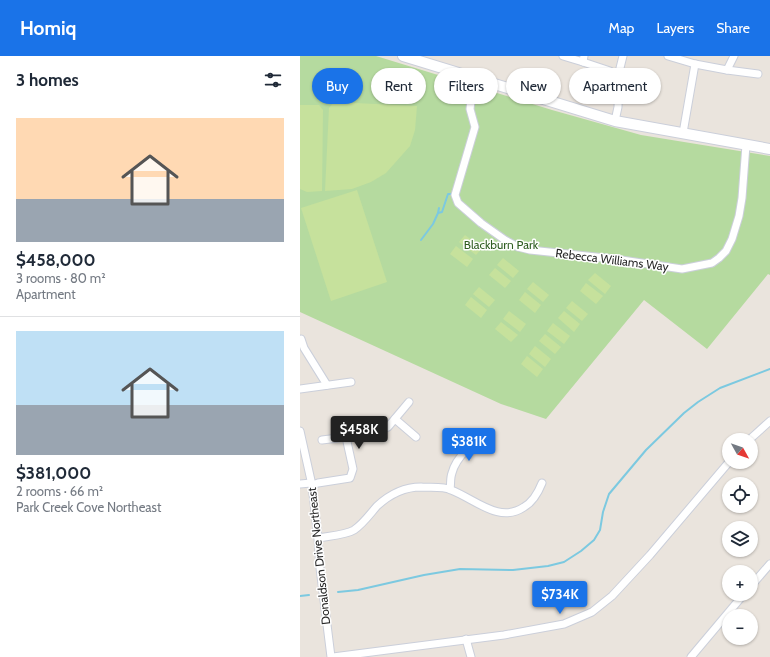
<!DOCTYPE html>
<meta charset="utf-8">
<style>
:root{--surface:#fff;--page:#f6f6f7;--text:#1f2937;--muted:#747a83;--line:#e0e1e3;--accent:#1a73e8}
body{margin:0;font-family:Cabin,sans-serif;background:var(--page);color:var(--text);height:100vh;display:flex;flex-direction:column;font-size:15px;white-space:nowrap}
*{box-sizing:border-box;margin:0}
p{font-size:13px;color:var(--muted)}
.icon{flex:none;width:22px;height:22px;fill:none;stroke:currentColor;stroke-width:2;stroke-linecap:round;stroke-linejoin:round}
.map{position:relative;flex:1;overflow:hidden}
.panel{display:flex;flex-direction:column;background:var(--surface);width:300px}
.panel>*{flex:none}
.guide{position:absolute;left:12px;top:12px;width:380px;height:36px;display:flex;gap:8px}
.needle{width:26px;rotate:130deg}
.buttons{position:absolute;left:422px;top:377px;display:grid;gap:8px}
.buttons a{display:grid;place-items:center;width:36px;height:36px;border-radius:50%;background:var(--surface);box-shadow:0 1px 3px #0004;font-size:20px}
.price{position:absolute;translate:-50% -34px;padding:0 9px;border-radius:4px;background:var(--accent);color:#fff;font-size:13px;line-height:26px;filter:drop-shadow(0 1px 2px #0008)}
.price::after{content:'';position:absolute;left:50%;top:24px;width:12px;height:9px;margin-left:-6px;background:inherit;clip-path:polygon(0 0,100% 0,50% 100%)}
.price.active{background:#222;color:#fff}
ul{padding:0;list-style:none}
li{display:grid;align-content:center;gap:8px;height:212px;padding:0 16px}
li+li{border-top:1px solid var(--line)}
li span{display:grid;place-items:center;height:124px;border-radius:0px;color:#555}
li>.icon{margin-inline-start:auto}
span .icon{width:72px;height:72px;fill:#fffc;stroke-width:1}
li b{font-size:17px}
h2{display:flex;justify-content:space-between;align-items:center;height:48px;padding:0 16px;font-size:17px}
.pill{padding:0 14px;border-radius:18px;background:var(--surface);box-shadow:0 1px 3px #0004;font-size:14px;line-height:36px}
.pill.active{background:var(--accent);color:#fff}
header{display:flex;align-items:center;gap:24px;box-sizing:border-box;height:56px;padding:0 20px;background:var(--accent);color:#fff}
header strong{font-size:19px}
nav{display:flex;gap:22px;margin-inline-start:auto;font-size:14px}
main{display:flex;flex:1;min-height:0}
.map>svg:first-child{display:block}
.green{fill:#b5da9f}
.pitch{fill:#c6e19c}
.lines{fill:none;stroke-linecap:round;stroke-linejoin:round}
.stream{stroke:#7cc9e0;stroke-width:2}
.minor-casing{stroke:#cbcfda;stroke-width:9}
.secondary-casing{stroke:#cbcfda;stroke-width:12}
.minor{stroke:#fff;stroke-width:7}
.secondary{stroke:#fff;stroke-width:10}
.labels{text-anchor:middle;stroke-width:3;stroke-linejoin:round;paint-order:stroke}
.park-label{font-size:12px;fill:#305e22;stroke:#fff}
.street-label{font-size:12px;fill:#292929;stroke:#fff}
</style>
<header>
<strong>Homiq</strong>
<nav><a>Map</a><a>Layers</a><a>Share</a></nav>
</header>
<main>
<section class="panel">
<h2>3 homes<svg class="icon" aria-label="filters" viewBox="0 0 24 24"><path d="M4 7h16M4 17h16"/><circle cx="9" cy="7" r="2"/><circle cx="15" cy="17" r="2"/></svg></h2>
<ul>
<li><span style="background:linear-gradient(#ffd9b3 65%,#9aa5b1 0)"><svg class="icon" aria-label="home" viewBox="0 0 24 24"><path d="M3 11l9-7 9 7M6 9v11h12V9"/></svg></span><div><b>$458,000</b><p>3 rooms · 80 m²</p><p>Apartment</p></div></li>
<li><span style="background:linear-gradient(#bfe0f5 60%,#9aa5b1 0)"><svg class="icon" aria-label="home" viewBox="0 0 24 24"><path d="M3 11l9-7 9 7M6 9v11h12V9"/></svg></span><div><b>$381,000</b><p>2 rooms · 66 m²</p><p>Park Creek Cove Northeast</p></div></li>
</ul>
</section>
<div class="map">
<svg width="470" height="601" viewBox="0 0 470 601">
<rect width="100%" height="100%" fill="#eae4dd"/>
<path class="green" d="M0,0H76L252,54L341,79L470,100V219L468,218L407,293L344,244L246,363L201,348L0,256Z"/>
<g class="pitch">
<path d="M34,46L117,50L115,74L110,90L86,117L71,126L52,133L25,135L29,52Z"/>
<path d="M0,49H19L23,54L22,135L7,136L0,133Z"/>
<path d="M57,134L87,226L31,245L1,152Z"/>
<path d="M165,179L182,192L176,199L159,186Z"/>
<path d="M156,190L173,203L167,211L150,198Z"/>
<path d="M203,202L219,215L213,222L197,209Z"/>
<path d="M195,212L211,225L205,232L189,219Z"/>
<path d="M295,217L311,230L305,238L288,224Z"/>
<path d="M233,226L249,239L243,246L227,233Z"/>
<path d="M286,227L303,240L296,248L280,235Z"/>
<path d="M179,231L195,244L189,251L173,238Z"/>
<path d="M225,236L241,249L235,257L219,244Z"/>
<path d="M171,241L187,254L181,262L165,249Z"/>
<path d="M272,245L288,258L282,265L266,252Z"/>
<path d="M209,255L226,268L220,276L203,263Z"/>
<path d="M264,255L280,268L274,276L258,262Z"/>
<path d="M201,266L218,279L211,286L195,273Z"/>
<path d="M253,267L270,280L264,288L247,275Z"/>
<path d="M245,278L261,291L255,298L239,285Z"/>
<path d="M235,290L251,303L245,311L229,298Z"/>
<path d="M227,300L243,313L237,321L221,308Z"/>
</g>
<g class="lines">
<g class="stream">
<path d="M138,157L139,152"/>
<path d="M121,184L133,168L138,157L142,156L148,138H151"/>
<path d="M38,536L58,534L124,519L160,513L213,514L248,510L264,506L281,495L294,484L300,474L303,456L309,438L346,394L384,357L398,346L420,332L470,313"/>
<path d="M0,540L9,539"/>
</g>
<defs>
<g id="minor">
<path d="M263,0L283,6L284,0"/>
<path d="M368,0L395,8L427,14L434,0"/>
<path d="M283,6L310,15"/>
<path d="M427,14L458,18"/>
<path d="M174,21L170,53L175,71L155,139L158,147L181,167L205,184L218,191L230,194L315,203L382,213L412,207L419,202L426,195L432,183L439,160L442,142L446,89"/>
<path d="M315,65L318,51L319,16L323,0"/>
<path d="M383,77L395,8"/>
<path d="M1,283L4,292L27,329"/>
<path d="M0,333L51,326"/>
<path d="M95,363L116,381"/>
<path d="M0,375L12,429L18,482L20,512L31,601"/>
<path d="M22,384L46,381"/>
<path d="M449,384L470,365"/>
<path d="M0,428L11,427"/>
<path d="M12,429L18,427L50,422L53,413L46,381L88,371L109,346"/>
<path d="M150,433C151,428 150,422 152,417C156,401 174,385 188,378"/>
<path d="M18,482C28,480 46,479 54,474C63,468 70,458 77,450C90,438 104,431 121,431C130,432 143,430 151,434C175,443 199,468 224,451C233,446 238,437 242,427"/>
<path d="M451,530L470,508"/>
<path d="M166,583L171,601"/>
<path d="M33,601L204,579L264,568L292,556L312,540L350,499L429,406"/>
<path d="M391,601L444,538"/>
</g>
<path id="secondary" d="M103,0L315,65L470,93"/>
</defs>
<use href="#minor" class="minor-casing"/>
<use href="#secondary" class="secondary-casing"/>
<use href="#minor" class="minor"/>
<use href="#secondary" class="secondary"/>
</g>
<g class="labels">
<g class="park-label">
<text x="201" y="193">Blackburn Park</text>
</g>
<g class="street-label">
<text transform="translate(312 204) rotate(7)" y="4">Rebecca Williams Way</text>
<text transform="translate(19 500) rotate(-96)" y="4">Donaldson Drive Northeast</text>
</g>
</g>
</svg>
<div class="buttons">
<a><svg class="needle" viewBox="-14 -14 28 28"><path d="M0-13l5 13h-10z" fill="#e53935"/><path d="M0 13l5-13h-10z" fill="#747a83"/></svg></a>
<a><svg class="icon" aria-label="locate" viewBox="0 0 24 24"><circle cx="12" cy="12" r="6"/><path d="M12 2v4M12 18v4M2 12h4M18 12h4"/></svg></a>
<a><svg class="icon" aria-label="layers" viewBox="0 0 24 24"><path d="M12 4l9 5-9 5-9-5zM3 14l9 5 9-5"/></svg></a>
<a>+</a>
<a>−</a>
</div>
<b class="price active" style="left:59px;top:394px">$458K</b>
<b class="price" style="left:169px;top:406px">$381K</b>
<b class="price" style="left:260px;top:559px">$734K</b>
<div class="guide">
<a class="pill active">Buy</a>
<a class="pill">Rent</a>
<a class="pill">Filters</a>
<a class="pill">New</a>
<a class="pill">Apartment</a>
</div>
</div>
</main>
